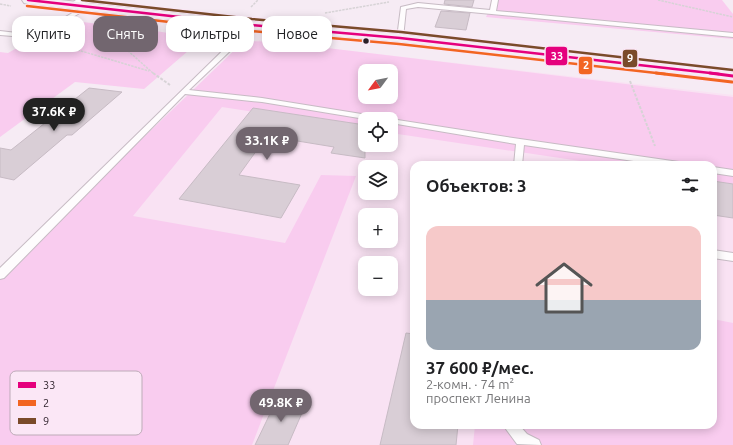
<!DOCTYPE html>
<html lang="ru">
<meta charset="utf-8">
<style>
:root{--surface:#fff;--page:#f6f6f6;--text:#202124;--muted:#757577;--line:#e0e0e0;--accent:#72666f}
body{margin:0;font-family:Ubuntu,sans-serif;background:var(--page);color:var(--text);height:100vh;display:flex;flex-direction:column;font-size:15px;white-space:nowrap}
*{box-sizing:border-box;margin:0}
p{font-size:13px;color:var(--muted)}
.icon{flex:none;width:22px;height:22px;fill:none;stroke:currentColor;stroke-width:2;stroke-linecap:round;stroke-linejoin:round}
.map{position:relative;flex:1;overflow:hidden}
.details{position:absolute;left:410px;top:161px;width:307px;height:268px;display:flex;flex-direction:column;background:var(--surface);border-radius:12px;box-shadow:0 2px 10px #0003}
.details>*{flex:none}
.top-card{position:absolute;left:12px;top:16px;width:338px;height:36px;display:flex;gap:8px}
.needle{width:26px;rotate:238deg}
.buttons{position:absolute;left:358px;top:64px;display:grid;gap:8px}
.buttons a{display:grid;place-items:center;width:40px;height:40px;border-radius:8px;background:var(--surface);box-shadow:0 2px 10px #0003;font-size:20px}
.price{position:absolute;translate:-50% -34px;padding:0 9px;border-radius:14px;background:var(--accent);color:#fff;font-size:13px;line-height:26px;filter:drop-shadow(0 1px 2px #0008)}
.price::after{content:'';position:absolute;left:50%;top:24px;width:12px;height:9px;margin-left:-6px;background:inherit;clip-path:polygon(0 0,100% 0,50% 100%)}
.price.active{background:#222;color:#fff}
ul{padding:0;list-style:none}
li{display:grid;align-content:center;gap:8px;height:212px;padding:0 16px}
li+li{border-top:1px solid var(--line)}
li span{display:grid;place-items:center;height:124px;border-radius:12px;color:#555}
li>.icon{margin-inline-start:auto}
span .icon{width:72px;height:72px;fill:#fffc;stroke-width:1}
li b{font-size:17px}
h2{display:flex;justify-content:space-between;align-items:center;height:48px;padding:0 16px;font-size:17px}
.tag{padding:0 14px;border-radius:12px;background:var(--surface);box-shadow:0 2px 10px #0003;font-size:14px;line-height:36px}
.tag.active{background:var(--accent);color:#fff}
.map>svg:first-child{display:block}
.built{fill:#f9e2f3;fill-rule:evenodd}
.green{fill:#f9ccef;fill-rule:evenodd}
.building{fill:#d9ced6;stroke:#c7bbc4}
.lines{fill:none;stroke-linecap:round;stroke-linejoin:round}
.lane-casing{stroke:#c7bbc4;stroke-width:2}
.street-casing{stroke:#c7bbc4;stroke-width:2}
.secondary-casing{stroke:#c7bbc4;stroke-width:2}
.path-far1{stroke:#d7d3d6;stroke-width:1.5;stroke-dasharray:2.5 1;stroke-linecap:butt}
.path{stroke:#d7d3d6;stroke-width:2;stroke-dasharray:3 1.5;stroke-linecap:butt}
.lane{fill:#fefcfd;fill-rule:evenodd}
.street{fill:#fefcfd;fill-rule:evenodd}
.secondary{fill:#f3eff3;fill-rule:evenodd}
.bus-1-far1-casing{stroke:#fbe7f6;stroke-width:4.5}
.bus-1-casing{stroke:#fbe7f6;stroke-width:5.5}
.bus-2-far1-casing{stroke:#fbe7f6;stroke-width:4.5}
.bus-2-casing{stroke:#fbe7f6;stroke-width:5.5}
.bus-3-casing{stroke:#fbe7f6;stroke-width:4.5}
.bus-1-far1{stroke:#e5007d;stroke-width:2.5}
.bus-1{stroke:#e5007d;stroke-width:3}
.bus-2-far1{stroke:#f26522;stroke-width:2.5}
.bus-2{stroke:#f26522;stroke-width:3}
.bus-3{stroke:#7a4b2a;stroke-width:2.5}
.bus-dot{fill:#2b1f28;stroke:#fbe7f6;stroke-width:1.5}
.key{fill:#fbe7f6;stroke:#bdabb8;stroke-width:1}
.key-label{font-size:11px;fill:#2b1f28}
.line-badge{stroke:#fbe7f6;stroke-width:1.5}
.badge-label{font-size:11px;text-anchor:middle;font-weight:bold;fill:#fff}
</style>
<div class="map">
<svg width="733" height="445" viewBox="0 0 733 445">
<rect width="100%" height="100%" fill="#f6ebf4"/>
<path class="built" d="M257,40L733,95V445H0V311ZM365,71H391V97H365ZM365,119H391V145H365ZM414,165H713V425H414ZM365,167H391V193H365ZM365,215H391V241H365ZM365,263H391V289H365Z"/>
<g class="green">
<path d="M494,0H722L733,14V39L486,17Z"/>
<path d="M67,20L122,27L112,34L134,40L148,30L203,38L144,89L75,82L0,137V52L8,53Z"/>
<path d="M244,41L277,42L733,97V184L713,181V165H607L391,133V119H365V129L222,107L133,216L285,243L321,175L356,176L252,445H0V275ZM365,71H391V97H365Z"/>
<path d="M713,319L733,323V445H473L475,425H713Z"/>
</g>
<g class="building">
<path d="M445,0H474L472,7L444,4Z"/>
<path d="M441,11L470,13L466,30L435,27Z"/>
<path d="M89,88L122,92L72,135H67L14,180L0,177V148L11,150Z"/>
<path d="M253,108L365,125V158L331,153L334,147L267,136L239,175L300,185L281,218L179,199Z"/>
<path d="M713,181L733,184V218L713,215Z"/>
<path d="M406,333L414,334V425H458L456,445H380Z"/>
<path d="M278,397L305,406L288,445H255Z"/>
</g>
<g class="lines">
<defs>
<g id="lane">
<path d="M492,0H498L496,11L733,33V37L418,7L406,9L403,38L400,40L397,38L401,7L418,3L490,10Z"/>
<path d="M88,4L91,6L90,7L37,38L0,35V31L34,35Z"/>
<path d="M251,23L254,25L250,32L189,90L262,98L380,117L384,119H365L262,102L185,94L4,278L0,279V268Z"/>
<path d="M389,119H391L520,139L679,162L683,165H661L524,145L522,165H514L516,144L391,123V119Z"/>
<path d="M713,167L733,170V176L713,173Z"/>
<path d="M713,250L733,253V261L713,258Z"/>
<path d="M503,425H519L527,434L539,440L541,445L517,444Z"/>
</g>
<path id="street" d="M76,0H89L79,7H71L69,5Z"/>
<path id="secondary" d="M22,0H60L251,21L400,34L733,71V81L400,42L251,29L28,4L24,3Z"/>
</defs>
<use href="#lane" class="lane-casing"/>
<use href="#street" class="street-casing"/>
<use href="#secondary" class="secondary-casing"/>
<g class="path-far1">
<path d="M658,0L733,17"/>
<path d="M0,4L11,6"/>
<path d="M251,7L258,0"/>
<path d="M325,13L389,2"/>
<path d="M99,25L154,74"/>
<path d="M54,43L149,71"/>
</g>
<g class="path">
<path d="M153,73L170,85"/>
<path d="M630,81L655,146"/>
</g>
<use href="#lane" class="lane"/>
<use href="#street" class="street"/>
<use href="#secondary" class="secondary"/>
<defs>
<path id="bus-1-far1" d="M28,0L251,25L400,38L719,74"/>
<path id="bus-1" d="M710,73L733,76"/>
<path id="bus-2-far1" d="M27,6L250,31L399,44L665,74"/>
<path id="bus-2" d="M656,73L732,82"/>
<path id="bus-3" d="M82,0L252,19L401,32L733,70"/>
</defs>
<use href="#bus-1-far1" class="bus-1-far1-casing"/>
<use href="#bus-1" class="bus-1-casing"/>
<use href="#bus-2-far1" class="bus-2-far1-casing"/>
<use href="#bus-2" class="bus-2-casing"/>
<use href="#bus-3" class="bus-3-casing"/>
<use href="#bus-1-far1" class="bus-1-far1"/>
<use href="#bus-1" class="bus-1"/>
<use href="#bus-2-far1" class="bus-2-far1"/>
<use href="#bus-2" class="bus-2"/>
<use href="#bus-3" class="bus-3"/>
</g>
<circle class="bus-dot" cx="366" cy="41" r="3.5"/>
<rect x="10" y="371" width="132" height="64" rx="6" class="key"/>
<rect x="18" y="382" width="18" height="6" fill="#e5007d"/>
<rect x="18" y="400" width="18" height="6" fill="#f26522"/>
<rect x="18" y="418" width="18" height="6" fill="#7a4b2a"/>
<g class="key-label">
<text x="43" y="389">33</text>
<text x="43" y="407">2</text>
<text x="43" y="425">9</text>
</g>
<g class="line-badge">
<rect x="545" y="46" width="23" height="20" rx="4" fill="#e5007d"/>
<rect x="622" y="49" width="16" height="19" rx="4" fill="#7a4b2a"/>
<rect x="578" y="56" width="15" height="19" rx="4" fill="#f26522"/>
</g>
<g class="badge-label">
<text x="557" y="60">33</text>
<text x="630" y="62">9</text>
<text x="586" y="69">2</text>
</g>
</svg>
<div class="buttons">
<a><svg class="needle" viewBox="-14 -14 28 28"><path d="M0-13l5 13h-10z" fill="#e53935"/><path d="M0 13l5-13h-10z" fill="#757577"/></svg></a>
<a><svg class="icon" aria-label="locate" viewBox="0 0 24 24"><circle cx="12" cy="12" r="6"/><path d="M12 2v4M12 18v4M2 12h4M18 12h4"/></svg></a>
<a><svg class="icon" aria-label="layers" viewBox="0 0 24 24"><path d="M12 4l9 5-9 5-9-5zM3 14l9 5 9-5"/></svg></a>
<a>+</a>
<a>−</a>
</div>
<b class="price active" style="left:54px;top:132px">37.6K ₽</b>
<b class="price" style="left:267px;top:161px">33.1K ₽</b>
<b class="price" style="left:281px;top:423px">49.8K ₽</b>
<div class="top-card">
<a class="tag">Купить</a>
<a class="tag active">Снять</a>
<a class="tag">Фильтры</a>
<a class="tag">Новое</a>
</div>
<section class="details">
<h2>Объектов: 3<svg class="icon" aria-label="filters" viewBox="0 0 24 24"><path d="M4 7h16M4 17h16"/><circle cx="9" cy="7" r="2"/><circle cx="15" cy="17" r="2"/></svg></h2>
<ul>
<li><span style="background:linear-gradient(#f6c9c9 60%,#9aa5b1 0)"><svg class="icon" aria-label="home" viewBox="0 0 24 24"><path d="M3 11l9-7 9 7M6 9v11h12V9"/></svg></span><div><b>37 600 ₽/мес.</b><p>2-комн. · 74 m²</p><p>проспект Ленина</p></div></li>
</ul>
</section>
</div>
